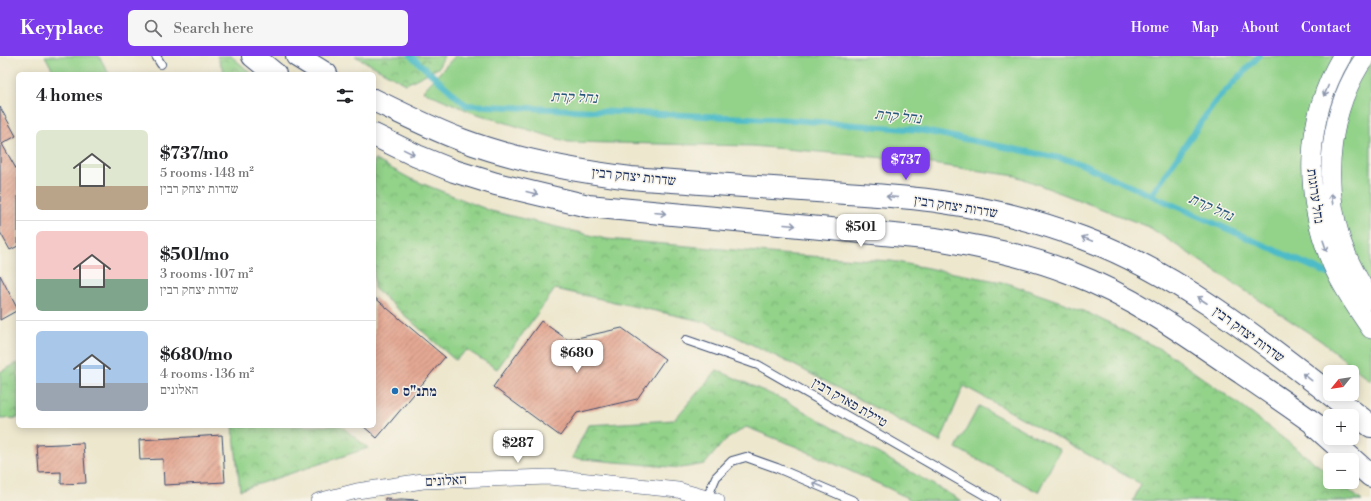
<!DOCTYPE html>
<meta charset="utf-8">
<style>
:root{--surface:#fff;--page:#f6f6f6;--text:#202124;--muted:#757577;--line:#e0e0e0;--accent:#7c3aed}
body{margin:0;font-family:"Libre Bodoni","Frank Ruhl Libre",serif;background:var(--page);color:var(--text);height:100vh;display:flex;flex-direction:column;font-size:15px;white-space:nowrap}
*{box-sizing:border-box;margin:0}
p{font-size:13px;color:var(--muted)}
.icon{flex:none;width:22px;height:22px;fill:none;stroke:currentColor;stroke-width:2;stroke-linecap:round;stroke-linejoin:round}
.map{position:relative;flex:1;overflow:hidden}
.side{position:absolute;left:16px;top:16px;width:360px;height:356px;display:flex;flex-direction:column;background:var(--surface);border-radius:6px;box-shadow:0 2px 10px #0003}
.side>*{flex:none}
.needle{width:26px;rotate:240deg}
.controls{position:absolute;left:1323px;top:309px;display:grid;gap:8px}
.controls a{display:grid;place-items:center;width:36px;height:36px;border-radius:6px;background:var(--surface);box-shadow:0 2px 10px #0003;font-size:20px}
.price{position:absolute;translate:-50% -34px;padding:0 9px;border-radius:8px;background:#fff;color:#222;font-size:13px;line-height:26px;filter:drop-shadow(0 1px 2px #0008)}
.price::after{content:'';position:absolute;left:50%;top:24px;width:12px;height:9px;margin-left:-6px;background:inherit;clip-path:polygon(0 0,100% 0,50% 100%)}
.price.current{background:var(--accent);color:#fff}
ul{padding:0;list-style:none}
li{display:flex;align-items:center;gap:12px;height:100px;padding:0 20px}
li+li{border-top:1px solid var(--line)}
li span{display:grid;place-items:center;flex:none;width:112px;height:80px;border-radius:6px;color:#555}
li>.icon{margin-inline-start:auto}
span .icon{width:48px;height:48px;fill:#fffc;stroke-width:1}
li b{font-size:17px}
h2{display:flex;justify-content:space-between;align-items:center;height:48px;padding:0 20px;font-size:17px}
header{display:flex;align-items:center;gap:24px;box-sizing:border-box;height:56px;padding:0 20px;background:var(--accent);color:#fff}
header strong{font-size:19px}
nav{display:flex;gap:22px;margin-inline-start:auto;font-size:14px}
.search{width:280px;height:36px;background:var(--page);display:flex;align-items:center;gap:10px;box-sizing:border-box;padding:0 14px;border-radius:6px;color:var(--muted);font-size:15px}
.map>svg:first-child{display:block}
.grass{fill:#92d289;stroke:#568074}
.park{fill:url(#park-crowns);stroke:#568074}
.lines{fill:none;stroke-linecap:round;stroke-linejoin:round}
.stream{stroke:#4ebbc8;stroke-width:6}
.building{fill:url(#building-hatch)}
.service-casing{stroke:#3a4b6f;stroke-width:10}
.minor-casing{stroke:#3a4b6f;stroke-width:16}
.tertiary-casing{stroke:#3a4b6f;stroke-width:20}
.secondary-casing{stroke:#3a4b6f;stroke-width:24}
.service{stroke:#fff;stroke-width:8}
.minor{stroke:#fff;stroke-width:15}
.tertiary{stroke:#fff;stroke-width:19}
.secondary{stroke:#fff;stroke-width:22}
.oneway{stroke:#8d97ae}
.poi-dot{fill:#1f6fb2;stroke:#f7f3e8;stroke-width:1.5}
.labels{text-anchor:middle;stroke-width:3;stroke-linejoin:round;paint-order:stroke}
.street-label{font-size:14px;fill:#1b2f5e;stroke:#f7f3e8}
.poi-label{font-size:14px;font-weight:bold;fill:#1b2f5e;stroke:#f7f3e8;text-anchor:start}
.water-label{font-size:15px;font-style:italic;fill:#2a597e;stroke:#f7f3e8}
</style>
<header>
<strong>Keyplace</strong>
<div class="search"><svg class="icon" aria-label="search" viewBox="0 0 24 24"><circle cx="10" cy="10" r="6"/><path d="M15 15l6 6"/></svg>Search here</div>
<nav><a>Home</a><a>Map</a><a>About</a><a>Contact</a></nav>
</header>
<div class="map">
<svg width="1371" height="445" viewBox="0 0 1371 445">
<defs>
<pattern id="park-crowns" width="20" height="18" patternUnits="userSpaceOnUse"><rect width="20" height="18" fill="#92d289"/><path d="M2 6a3 3 0 1 1 6 0M12 15a3 3 0 1 1 6 0" fill="none" stroke="#76ab73"/></pattern>
<pattern id="building-hatch" width="6" height="6" patternUnits="userSpaceOnUse"><rect width="6" height="6" fill="#e4a893"/><path d="M-1 1l2-2M0 6l6-6M5 7l2-2" fill="none" stroke="#b8897b"/></pattern>
</defs>
<rect width="100%" height="100%" fill="#f7f3e8"/>
<filter id="ink" filterUnits="userSpaceOnUse"><feTurbulence type="fractalNoise" baseFrequency=".025" numOctaves="2"/><feDisplacementMap in="SourceGraphic" scale="8" xChannelSelector="R" yChannelSelector="G"/><feConvolveMatrix kernelMatrix="1 2 1 2 8 2 1 2 1" color-interpolation-filters="sRGB"/></filter>
<filter id="wash" filterUnits="userSpaceOnUse"><feTurbulence type="fractalNoise" baseFrequency=".012" numOctaves="4" result="noise"/><feDisplacementMap in="SourceGraphic" scale="16" xChannelSelector="R" yChannelSelector="G"/><feGaussianBlur stdDeviation="0.9" result="paint"/><feColorMatrix in="noise" values="0 0 0 0 0 0 0 0 0 0 0 0 0 0 0 0 0 1.4 0 .05"/><feComposite in="paint" operator="in"/></filter>
<g filter="url(#wash)">
<rect width="100%" height="100%" fill="#ede7ce"/>
<g class="grass">
<path d="M45,0H99L109,18H55Z"/>
<path d="M455,0H1371V325L1321,285L1149,171L1016,120L897,103L752,90L568,86L471,56L423,35Z"/>
<path d="M979,350L1060,394L1038,436L956,392Z"/>
</g>
<g class="park">
<path d="M217,0H231L252,18H225Z"/>
<path d="M355,0H444L438,12L406,28Z"/>
<path d="M374,103L411,123L491,155L606,183L792,199L891,205L1007,227L1078,252L1166,296L1236,346L1323,413L1330,419V426H1339L1362,445H1133L1141,428L964,330L940,386L794,309L706,266L555,233L497,313L467,294L455,304L374,232Z"/>
<path d="M18,307V362L0,363V316Z"/>
<path d="M717,314L786,345L962,445H913L890,433L797,391L746,371L724,385L705,408L681,412L572,402L588,369L674,364Z"/>
<path d="M233,370H341L368,392L240,434Z"/>
</g>
<g class="lines">
<g class="stream">
<path d="M411,0L466,49L793,64L919,74L1074,105L1333,220"/>
<path d="M1151,139L1215,46L1259,0"/>
</g>
</g>
<g id="blocks">
<g class="building">
<path d="M0,51L16,80L2,88L18,116V190L10,194L0,176Z"/>
<path d="M0,219L18,254L0,264Z"/>
<path d="M374,241L445,301L377,382L363,370H374Z"/>
<path d="M541,265L568,284L622,272L665,303L637,343L577,357L560,380L493,331Z"/>
<path d="M222,379L225,426L164,429L163,403L140,404L139,384Z"/>
<path d="M83,387L86,427L61,428V416L39,417L37,389Z"/>
<path d="M385,442L418,444V445H385Z"/>
</g>
</g>
</g>
<g filter="url(#ink)">
<use href="#blocks" fill-opacity="0" stroke="#3a4b6f" stroke-width="1"/>
<g class="lines">
<defs>
<g id="service">
<path d="M156,0L161,8"/>
<path d="M686,284L758,309L995,445"/>
<path d="M707,442L716,421L732,405L746,401L777,412L854,445"/>
</g>
<path id="minor" d="M318,445L357,435L423,425L549,421L678,434L717,445"/>
<g id="tertiary">
<path d="M1342,0C1304,64 1303,140 1332,208C1342,231 1357,253 1371,273"/>
<path d="M1366,0C1329,52 1322,124 1341,184C1348,205 1359,225 1371,244"/>
</g>
<g id="secondary">
<path d="M253,0L275,18"/>
<path d="M297,0L326,18"/>
<path d="M374,44C403,58 432,73 462,84C516,104 574,115 631,122C654,124 677,125 700,127C749,130 797,134 846,137C878,139 911,141 942,146C990,153 1038,165 1083,182C1188,221 1283,302 1371,370"/>
<path d="M374,79L417,100L454,115L496,128L588,150L936,183C982,191 1028,200 1071,217C1134,241 1188,280 1243,318C1272,338 1302,358 1330,379"/>
<path d="M1316,371L1371,420"/>
</g>
</defs>
<use href="#service" class="service-casing"/>
<use href="#minor" class="minor-casing"/>
<use href="#tertiary" class="tertiary-casing"/>
<use href="#secondary" class="secondary-casing"/>
<use href="#service" class="service"/>
<use href="#minor" class="minor"/>
<use href="#tertiary" class="tertiary"/>
<use href="#secondary" class="secondary"/>
</g>
<defs><path id="oneway-shaft" d="M-6 0H5M1.5-3L5.5 0L1.5 3" fill="none" stroke-width="1.6" stroke-linecap="round" stroke-linejoin="round"/></defs>
<g class="oneway">
<use href="#oneway-shaft" transform="translate(1326 35) rotate(112)"/>
<use href="#oneway-shaft" transform="translate(409 96) rotate(26)"/>
<use href="#oneway-shaft" transform="translate(532 137) rotate(14)"/>
<use href="#oneway-shaft" transform="translate(892 141) rotate(-175)"/>
<use href="#oneway-shaft" transform="translate(1332 143) rotate(-98)"/>
<use href="#oneway-shaft" transform="translate(660 157) rotate(5)"/>
<use href="#oneway-shaft" transform="translate(790 169) rotate(5)"/>
<use href="#oneway-shaft" transform="translate(1087 183) rotate(-158)"/>
<use href="#oneway-shaft" transform="translate(1325 190) rotate(71)"/>
<use href="#oneway-shaft" transform="translate(1202 244) rotate(-147)"/>
<use href="#oneway-shaft" transform="translate(1307 321) rotate(-142)"/>
<use href="#oneway-shaft" transform="translate(818 429) rotate(-157)"/>
</g>
</g>
<circle class="poi-dot" cx="395" cy="335" r="4"/>
<g class="labels">
<g class="street-label">
<text transform="translate(634 120) rotate(6)" y="5">שדרות יצחק רבין</text>
<text transform="translate(1316 140) rotate(82)" y="5">נחל ערוגות</text>
<text transform="translate(956 150) rotate(9)" y="5">שדרות יצחק רבין</text>
<text transform="translate(1249 278) rotate(36)" y="5">שדרות יצחק רבין</text>
<text transform="translate(850 346) rotate(30)" y="5">טיילת פארק רבין</text>
<text transform="translate(446 424) rotate(-3)" y="5">האלונים</text>
</g>
<g class="poi-label">
<text x="403" y="340">מתנ"ס</text>
</g>
<g class="water-label">
<text transform="translate(574 41) rotate(2)" y="5">נחל קרת</text>
<text transform="translate(898 60) rotate(6)" y="5">נחל קרת</text>
<text transform="translate(1211 151) rotate(24)" y="5">נחל קרת</text>
</g>
</g>
</svg>
<div class="controls">
<a><svg class="needle" viewBox="-14 -14 28 28"><path d="M0-13l5 13h-10z" fill="#e53935"/><path d="M0 13l5-13h-10z" fill="#757577"/></svg></a>
<a>+</a>
<a>−</a>
</div>
<b class="price current" style="left:906px;top:125px">$737</b>
<b class="price" style="left:861px;top:192px">$501</b>
<b class="price" style="left:577px;top:318px">$680</b>
<b class="price" style="left:518px;top:408px">$287</b>
<section class="side">
<h2>4 homes<svg class="icon" aria-label="filters" viewBox="0 0 24 24"><path d="M4 7h16M4 17h16"/><circle cx="9" cy="7" r="2"/><circle cx="15" cy="17" r="2"/></svg></h2>
<ul>
<li><span style="background:linear-gradient(#dfe7d0 70%,#b9a48a 0)"><svg class="icon" aria-label="home" viewBox="0 0 24 24"><path d="M3 11l9-7 9 7M6 9v11h12V9"/></svg></span><div><b>$737/mo</b><p>5 rooms · 148 m²</p><p>שדרות יצחק רבין</p></div></li>
<li><span style="background:linear-gradient(#f6c9c9 60%,#7fa58c 0)"><svg class="icon" aria-label="home" viewBox="0 0 24 24"><path d="M3 11l9-7 9 7M6 9v11h12V9"/></svg></span><div><b>$501/mo</b><p>3 rooms · 107 m²</p><p>שדרות יצחק רבין</p></div></li>
<li><span style="background:linear-gradient(#a9c7e8 65%,#9aa5b1 0)"><svg class="icon" aria-label="home" viewBox="0 0 24 24"><path d="M3 11l9-7 9 7M6 9v11h12V9"/></svg></span><div><b>$680/mo</b><p>4 rooms · 136 m²</p><p>האלונים</p></div></li>
</ul>
</section>
</div>
